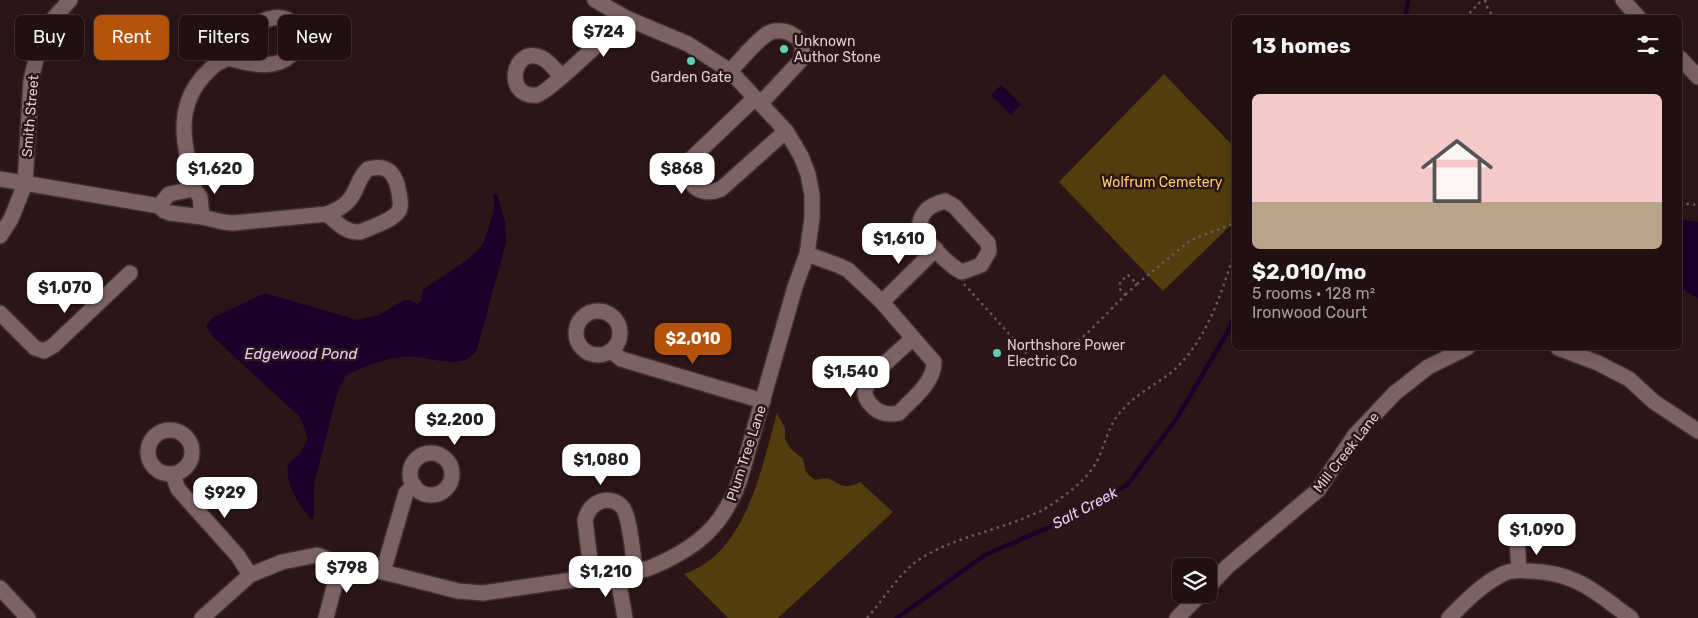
<!DOCTYPE html>
<meta charset="utf-8">
<style>
:root{--surface:#201011;--page:#2d1e1f;--text:#f1f3f6;--muted:#a29d9f;--line:#3d3031;--accent:#b45309}
body{margin:0;font-family:Rubik,sans-serif;background:var(--page);color:var(--text);height:100vh;display:flex;flex-direction:column;font-size:19px;white-space:nowrap}
*{box-sizing:border-box;margin:0}
p{font-size:16px;color:var(--muted)}
.icon{flex:none;width:28px;height:28px;fill:none;stroke:currentColor;stroke-width:2;stroke-linecap:round;stroke-linejoin:round}
.map{position:relative;flex:1;overflow:hidden}
.side{position:absolute;left:1232px;top:15px;width:450px;height:335px;display:flex;flex-direction:column;background:var(--surface);border-radius:8px;box-shadow:0 5px 20px #0002,0 0 0 1px var(--line)}
.side>*{flex:none}
.hud{position:absolute;left:15px;top:15px;width:475px;height:45px;display:flex;gap:10px}
.controls{position:absolute;left:1172px;top:558px;display:grid;gap:10px}
.controls a{display:grid;place-items:center;width:45px;height:45px;border-radius:8px;background:var(--surface);box-shadow:0 5px 20px #0002,0 0 0 1px var(--line);font-size:25px}
.price{position:absolute;translate:-50% -42px;padding:0 11px;border-radius:10px;background:#fff;color:#222;font-size:16px;line-height:32px;filter:drop-shadow(0 1px 2px #0008)}
.price::after{content:'';position:absolute;left:50%;top:30px;width:15px;height:11px;margin-left:-8px;background:inherit;clip-path:polygon(0 0,100% 0,50% 100%)}
.price.on{background:var(--accent);color:#fff}
ul{padding:0;list-style:none}
li{display:grid;align-content:center;gap:10px;height:265px;padding:0 20px}
li span{display:grid;place-items:center;height:155px;border-radius:8px;color:#555}
li>.icon{margin-inline-start:auto}
span .icon{width:90px;height:90px;fill:#fffc;stroke-width:1}
li b{font-size:21px}
h2{display:flex;justify-content:space-between;align-items:center;height:60px;padding:0 20px;font-size:21px}
.chip{padding:0 18px;border-radius:8px;background:var(--surface);box-shadow:0 5px 20px #0002,0 0 0 1px var(--line);font-size:18px;line-height:45px}
.chip.on{background:var(--accent);color:#fff}
.map>svg:first-child{display:block}
.green{fill:#533d0f}
.water{fill:#1a002a}
.lines{fill:none;stroke-linecap:round;stroke-linejoin:round}
.stream{stroke:#1a002a;stroke-width:4.5}
.street-casing{stroke:#3f2f31;stroke-width:18}
.path{stroke:#6d595b;stroke-width:2.5;stroke-dasharray:2.5 4;stroke-linecap:butt}
.street{stroke:#7d6263;stroke-width:15}
.poi-dot{fill:#5eceb8;stroke:#2b1517;stroke-width:2}
.labels{text-anchor:middle;stroke-width:5;stroke-linejoin:round;paint-order:stroke}
.poi-label{font-size:14px;fill:#decfcf;stroke:#2b1517;text-anchor:start}
.street-label{font-size:14px;fill:#decfcf;stroke:#2b1517}
.park-label{font-size:14px;fill:#feca6e;stroke:#2b1517}
.water-label{font-size:15px;font-style:italic;fill:#e7cafd;stroke:#2b1517}
</style>
<div class="map">
<svg width="1698" height="618" viewBox="0 0 1698 618">
<rect width="100%" height="100%" fill="#2b1517"/>
<g class="green">
<path d="M1164,74L1235,148V221L1163,291L1059,182Z"/>
<path d="M777,413L785,428V439L790,448L803,459C805,470 806,475 816,480C839,473 836,495 860,482L893,512L778,618H728L684,574C746,554 762,467 777,413Z"/>
</g>
<g class="water">
<path d="M1001,85L1021,104L1011,115L991,95Z"/>
<path d="M494,194H496L498,196L505,222L506,243L476,352C457,373 426,353 402,357C382,359 364,367 346,375L338,391L314,484V516L312,520C299,505 285,484 288,464L300,454L308,438L300,417L212,336L206,326L212,318L265,293L357,320L379,315L404,300H409L417,304L422,300L423,290C439,277 477,258 484,241C488,231 493,216 494,206C494,202 493,199 494,194Z"/>
<path d="M1680,219L1698,222V298L1680,288Z"/>
</g>
<g class="lines">
<g class="stream">
<path d="M1405,18L1408,0"/>
<path d="M897,618L985,555L1056,524L1127,485L1177,418L1227,333L1235,315"/>
</g>
<defs>
<g id="street">
<path d="M1623,0L1639,18"/>
<path d="M1680,58L1698,77"/>
<path d="M730,71C741,60 754,43 767,34C774,29 786,30 793,35C803,40 803,49 802,59L761,103"/>
<path d="M561,77C556,70 550,62 542,58C512,44 503,99 537,95C547,94 613,29 626,18"/>
<path d="M755,98L692,158C681,181 698,199 721,189L786,131"/>
<path d="M0,179L159,206L164,211L170,213L202,217L223,222L233,223L327,214C336,210 344,207 350,199C358,189 358,177 368,169C389,163 396,175 399,193C400,199 402,207 398,212C393,220 370,228 360,232C346,233 337,223 327,214"/>
<path d="M194,189L200,197L202,217"/>
<path d="M945,201L954,206L988,243L989,251L981,265L962,272C948,265 926,242 919,227C921,211 930,205 945,201Z"/>
<path d="M159,206L169,194L194,189C189,162 179,132 187,106C191,90 203,75 215,65C219,62 225,61 228,57C232,53 233,45 237,41C256,18 296,1 300,44C297,48 294,53 290,56C273,71 247,63 227,58"/>
<path d="M0,236L11,219L25,184L31,80L38,51L45,28L70,0"/>
<path d="M807,254L840,266L848,270L882,302L913,338C902,349 864,378 865,394C866,400 870,404 874,408C881,414 890,415 899,413C913,398 934,383 934,362L913,338"/>
<path d="M882,302L936,249"/>
<circle cx="598" cy="333" r="22"/>
<path d="M0,313L35,348L44,351L53,346L130,273"/>
<path d="M1558,348L1598,363L1629,379L1654,402L1698,431"/>
<path d="M611,351L621,359L763,401"/>
<circle cx="170" cy="452" r="22"/>
<circle cx="431" cy="474" r="21"/>
<path d="M173,475L178,489L238,556L250,575"/>
<path d="M1517,538L1519,570"/>
<path d="M383,572L406,493L414,485"/>
<path d="M617,573L625,618"/>
<path d="M592,577L585,520C588,510 592,504 602,501C609,499 618,501 623,508C630,518 633,556 635,569"/>
<path d="M1209,586L1228,566L1318,490L1355,435L1395,393L1428,367L1467,348"/>
<path d="M0,588L28,618"/>
<path d="M202,618L250,575L282,562L317,555L340,564L383,572L458,591L483,593L647,569C694,550 723,528 740,479L795,287L807,254L812,218V195L808,174L801,156L786,131L730,71L688,44L626,18L595,0"/>
<path d="M326,618L340,564"/>
<path d="M1177,618L1201,594"/>
<path d="M1449,618C1464,603 1480,586 1499,576C1507,571 1519,570 1529,571C1576,572 1595,592 1631,618"/>
</g>
</defs>
<use href="#street" class="street-casing"/>
<g class="path">
<path d="M1485,0L1488,10L1496,18"/>
<path d="M1465,18L1482,0"/>
<path d="M1680,203L1698,205"/>
<path d="M964,284L1030,357C1034,360 1039,364 1044,364C1059,365 1112,308 1125,295L1120,289V282L1128,275L1137,284L1125,295"/>
<path d="M1137,284L1191,240L1235,223"/>
<path d="M867,618C886,597 899,572 923,557C953,539 989,532 1022,519C1030,515 1039,513 1046,508C1066,495 1087,481 1098,459C1106,442 1109,423 1123,409C1137,393 1158,384 1174,370C1207,340 1222,292 1235,250"/>
</g>
<use href="#street" class="street"/>
</g>
<g class="poi-dot">
<circle cx="784" cy="49" r="5"/>
<circle cx="691" cy="61" r="5"/>
<circle cx="997" cy="353" r="5"/>
</g>
<g class="labels">
<g class="poi-label">
<text x="794" y="46">Unknown<tspan x="794" dy="16">Author Stone</tspan></text>
<text x="691" y="82" text-anchor="middle">Garden Gate</text>
<text x="1007" y="350">Northshore Power<tspan x="1007" dy="16">Electric Co</tspan></text>
</g>
<g class="street-label">
<text transform="translate(30 116) rotate(-85)" y="5">Smith Street</text>
<text transform="translate(1346 452) rotate(-52)" y="5">Mill Creek Lane</text>
<text transform="translate(746 453) rotate(-72)" y="5">Plum Tree Lane</text>
</g>
<g class="park-label">
<text x="1162" y="187">Wolfrum Cemetery</text>
</g>
<g class="water-label">
<text x="301" y="359">Edgewood Pond</text>
<text transform="translate(1085 508) rotate(-28)" y="5">Salt Creek</text>
</g>
</g>
</svg>
<div class="controls">
<a><svg class="icon" aria-label="layers" viewBox="0 0 24 24"><path d="M12 4l9 5-9 5-9-5zM3 14l9 5 9-5"/></svg></a>
</div>
<b class="price" style="left:604px;top:58px">$724</b>
<b class="price" style="left:215px;top:195px">$1,620</b>
<b class="price" style="left:682px;top:195px">$868</b>
<b class="price" style="left:899px;top:265px">$1,610</b>
<b class="price" style="left:65px;top:314px">$1,070</b>
<b class="price on" style="left:693px;top:365px">$2,010</b>
<b class="price" style="left:851px;top:398px">$1,540</b>
<b class="price" style="left:455px;top:446px">$2,200</b>
<b class="price" style="left:601px;top:486px">$1,080</b>
<b class="price" style="left:225px;top:519px">$929</b>
<b class="price" style="left:1537px;top:556px">$1,090</b>
<b class="price" style="left:347px;top:594px">$798</b>
<b class="price" style="left:606px;top:598px">$1,210</b>
<div class="hud">
<a class="chip">Buy</a>
<a class="chip on">Rent</a>
<a class="chip">Filters</a>
<a class="chip">New</a>
</div>
<section class="side">
<h2>13 homes<svg class="icon" aria-label="filters" viewBox="0 0 24 24"><path d="M4 7h16M4 17h16"/><circle cx="9" cy="7" r="2"/><circle cx="15" cy="17" r="2"/></svg></h2>
<ul>
<li><span style="background:linear-gradient(#f6c9c9 70%,#b9a48a 0)"><svg class="icon" aria-label="home" viewBox="0 0 24 24"><path d="M3 11l9-7 9 7M6 9v11h12V9"/></svg></span><div><b>$2,010/mo</b><p>5 rooms · 128 m²</p><p>Ironwood Court</p></div></li>
</ul>
</section>
</div>
